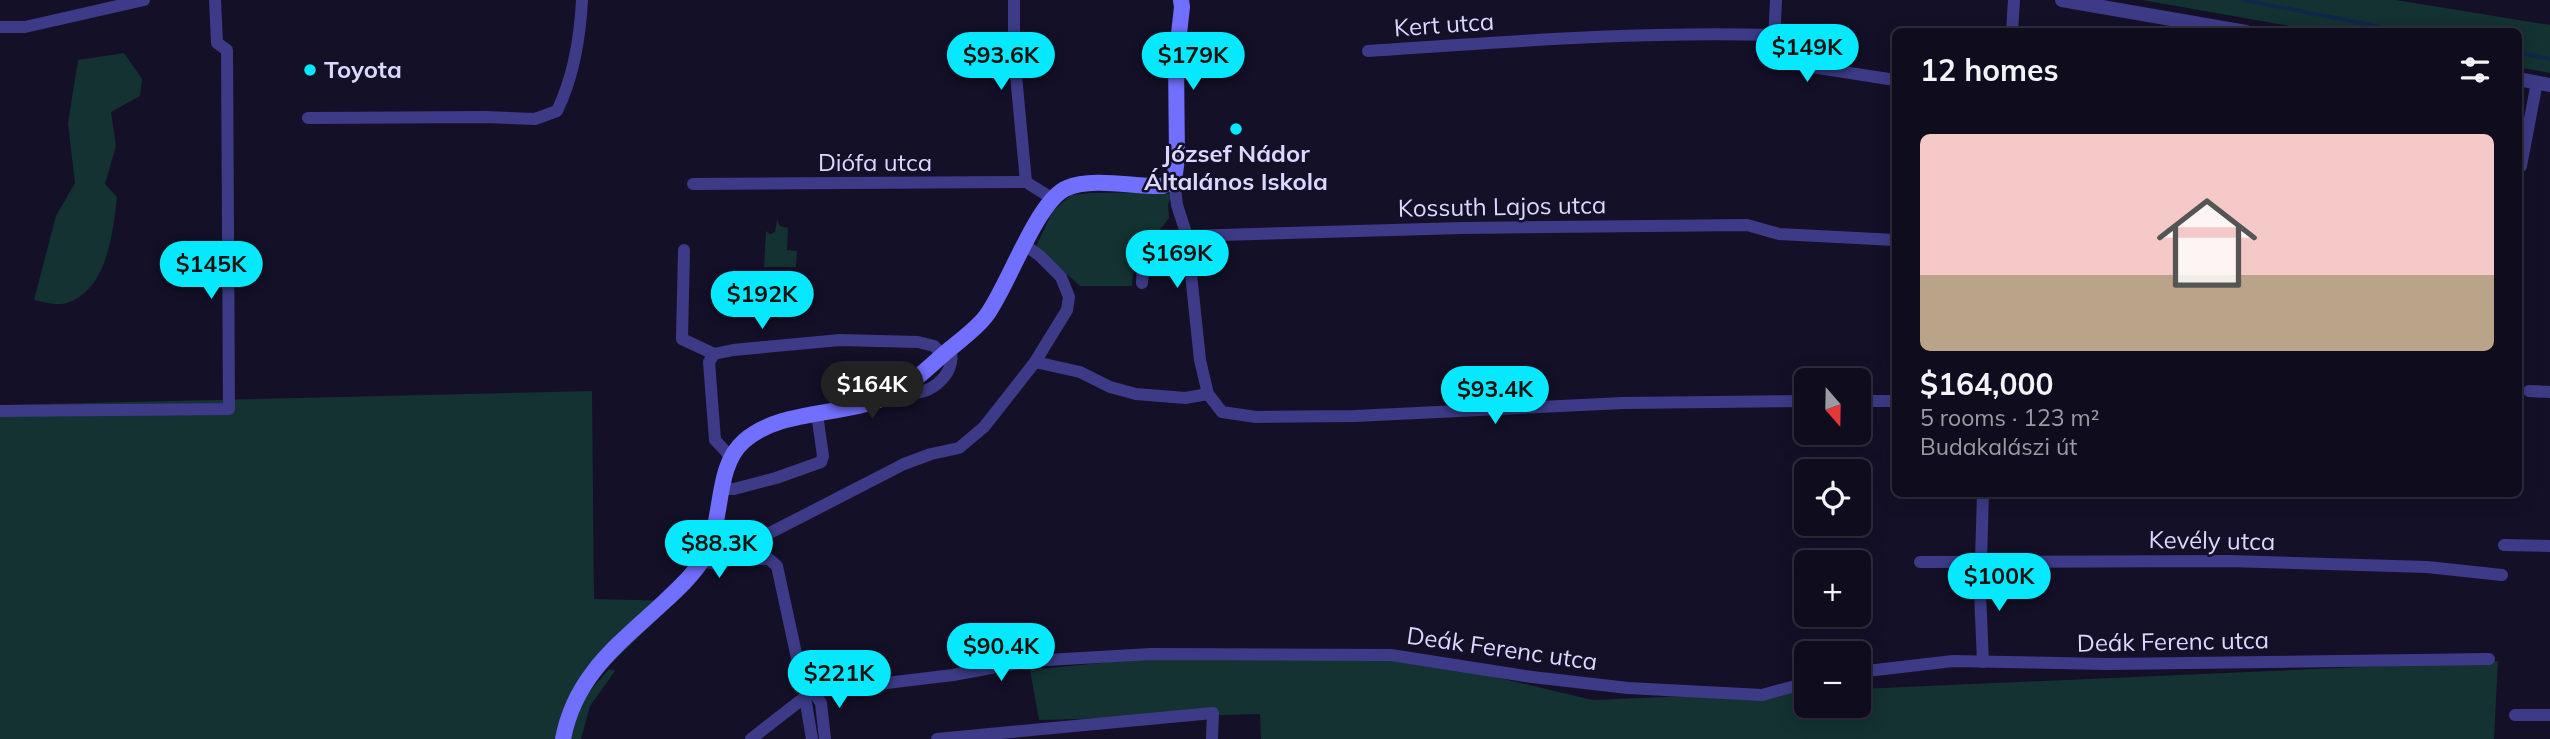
<!DOCTYPE html>
<meta charset="utf-8">
<style>
:root{--surface:#0f0c1e;--page:#181527;--text:#f1f3f6;--muted:#9b9ba4;--line:#2f2c3c;--accent:#05e8fd}
body{margin:0;font-family:Mulish,sans-serif;background:var(--page);color:var(--text);height:100vh;display:flex;flex-direction:column;font-size:26px;white-space:nowrap}
*{box-sizing:border-box;margin:0}
p{font-size:23px;color:var(--muted)}
.icon{flex:none;width:38px;height:38px;fill:none;stroke:currentColor;stroke-width:2;stroke-linecap:round;stroke-linejoin:round}
.map{position:relative;flex:1;overflow:hidden}
.drawer{position:absolute;left:1892px;top:28px;width:630px;height:469px;display:flex;flex-direction:column;background:var(--surface);border-radius:10px;box-shadow:0 4px 18px #0003,0 0 0 2px var(--line)}
.drawer>*{flex:none}
.needle{width:46px;rotate:160deg}
.buttons{position:absolute;left:1794px;top:368px;display:grid;gap:14px}
.buttons a{display:grid;place-items:center;width:77px;height:77px;border-radius:10px;background:var(--surface);box-shadow:0 4px 18px #0003,0 0 0 2px var(--line);font-size:35px}
.price{position:absolute;translate:-50% -60px;padding:0 16px;border-radius:24px;background:var(--accent);color:#111;font-size:23px;line-height:46px;filter:drop-shadow(0 2px 4px #0008)}
.price::after{content:'';position:absolute;left:50%;top:42px;width:21px;height:16px;margin-left:-10px;background:inherit;clip-path:polygon(0 0,100% 0,50% 100%)}
.price.current{background:#222;color:#fff}
ul{padding:0;list-style:none}
li{display:grid;align-content:center;gap:14px;height:371px;padding:0 28px}
li+li{border-top:2px solid var(--line)}
li span{display:grid;place-items:center;height:217px;border-radius:10px;color:#555}
li>.icon{margin-inline-start:auto}
span .icon{width:126px;height:126px;fill:#fffc;stroke-width:1}
li b{font-size:30px}
h2{display:flex;justify-content:space-between;align-items:center;height:84px;padding:0 28px;font-size:30px}
.map>svg:first-child{display:block}
.green{fill:#133231}
.lines{fill:none;stroke-linecap:round;stroke-linejoin:round}
.stream{stroke:#0f274d;stroke-width:3.5}
.minor{stroke:#3d3b87;stroke-width:12}
.tertiary{stroke:#3d3b87;stroke-width:14}
.secondary{stroke:#716ffe;stroke-width:16}
.poi-dot{fill:#05e8fd;stroke:#141028;stroke-width:2.5}
.labels{text-anchor:middle;stroke-width:5;stroke-linejoin:round;paint-order:stroke}
.street-label{font-size:24px;fill:#dbd7ff;stroke:#141028}
.poi-label{font-size:24px;font-weight:bold;fill:#dbd7ff;stroke:#141028;text-anchor:start}
</style>
<div class="map">
<svg width="2550" height="739" viewBox="0 0 2550 739">
<rect width="100%" height="100%" fill="#141028"/>
<g class="green">
<path d="M2142,0H2396L2550,25V73L2518,67V32L2318,31Z"/>
<path d="M124,53L142,79L140,96L111,112L116,146L105,184L117,197C113,233 107,290 67,303C58,306 43,302 34,300L56,216L75,183L68,123L78,60Z"/>
<path d="M1164,192L1172,196L1168,204L1169,218C1147,249 1134,241 1132,286H1080L1036,246L1053,211L1071,195L1090,193Z"/>
<path d="M777,220L780,226L788,228L787,250L797,251L796,267H764L766,231L770,234L775,232Z"/>
<path d="M592,391L594,599L676,601L591,683L589,692L609,669L615,671L590,706L581,739H0V405Z"/>
<path d="M1190,654L1427,661L1593,700L1806,691V705H1858L1859,689L2498,661L2494,739H1261L1260,714L1039,720L1030,670Z"/>
</g>
<g class="lines">
<g class="stream">
<path d="M2243,0L2407,32"/>
<path d="M2518,53L2550,59"/>
</g>
<g class="minor">
<path d="M1014,0V54L1026,182"/>
<path d="M1776,0L1773,61L1895,80"/>
<path d="M0,27H25L144,0"/>
<path d="M2012,32L2014,0"/>
<path d="M1368,51C1503,42 1638,31 1774,35"/>
<path d="M308,118L486,117L535,119L557,111C574,76 580,39 582,0"/>
<path d="M2518,166H2521L2537,82"/>
<path d="M1174,181L1177,205L1187,236L1200,360L1208,394L1222,412L1256,417L1355,416L1623,403L1806,401"/>
<path d="M693,184L1026,182L1053,199"/>
<path d="M684,250L682,339L714,354"/>
<path d="M1142,283L1144,253L1159,241L1187,236L1462,228L1747,225L1779,234L1895,240"/>
<path d="M1035,362L1080,372L1110,387L1136,394L1185,398L1208,394"/>
<path d="M900,390C924,402 959,375 950,349"/>
<path d="M2529,391L2550,392"/>
<path d="M1858,401H1895"/>
<path d="M0,411L229,409L227,50L217,43L215,0"/>
<path d="M731,457L715,440L709,362L714,354L733,350L840,340L918,342L934,346L943,355"/>
<path d="M723,489H734L776,478L821,462L823,456L817,414"/>
<path d="M1983,494L1980,593L1983,662"/>
<path d="M2504,545L2550,546"/>
<path d="M735,559L764,536L904,464L931,454L959,448L984,427L1035,362L1067,310L1069,297L1061,277L1040,256L1025,245"/>
<path d="M702,561L715,564L735,559H769L777,566L800,672L821,703L825,739"/>
<path d="M1920,562L2228,561L2427,567L2502,575"/>
<path d="M1858,672L1953,661L2107,664L2489,659"/>
<path d="M811,686L870,685L953,675L1029,661L1151,654L1391,655L1532,677L1628,688L1762,695L1806,683"/>
<path d="M808,692L805,697L812,739"/>
<path d="M2515,715H2550"/>
<path d="M751,739L805,697"/>
<path d="M937,739L1213,713L1212,739"/>
</g>
<g class="tertiary">
<path d="M2062,0L2246,32"/>
<path d="M2518,79L2550,85"/>
</g>
<path class="secondary" d="M563,739C575,675 619,644 664,602C678,589 693,575 703,559C725,524 713,468 744,441C785,405 857,419 903,388C920,377 935,361 951,348C963,338 977,328 986,316C1008,287 1037,200 1067,188C1093,177 1134,187 1162,186L1174,181L1177,159L1176,60L1182,7L1181,0"/>
</g>
<g class="poi-dot">
<circle cx="310" cy="70" r="7"/>
<circle cx="1236" cy="129" r="7"/>
</g>
<g class="labels">
<g class="street-label">
<text transform="translate(1444 25) rotate(-4)" y="8">Kert utca</text>
<text x="875" y="171">Diófa utca</text>
<text transform="translate(1502 207) rotate(-1)" y="8">Kossuth Lajos utca</text>
<text transform="translate(2212 541) rotate(1)" y="8">Kevély utca</text>
<text transform="translate(2173 642) rotate(-1)" y="8">Deák Ferenc utca</text>
<text transform="translate(1502 649) rotate(8)" y="8">Deák Ferenc utca</text>
</g>
<g class="poi-label">
<text x="324" y="78">Toyota</text>
<text x="1236" y="162" text-anchor="middle">József Nádor<tspan x="1236" dy="28">Általános Iskola</tspan></text>
</g>
</g>
</svg>
<div class="buttons">
<a><svg class="needle" viewBox="-14 -14 28 28"><path d="M0-13l5 13h-10z" fill="#e53935"/><path d="M0 13l5-13h-10z" fill="#9b9ba4"/></svg></a>
<a><svg class="icon" aria-label="locate" viewBox="0 0 24 24"><circle cx="12" cy="12" r="6"/><path d="M12 2v4M12 18v4M2 12h4M18 12h4"/></svg></a>
<a>+</a>
<a>−</a>
</div>
<b class="price" style="left:1807px;top:84px">$149K</b>
<b class="price" style="left:1001px;top:92px">$93.6K</b>
<b class="price" style="left:1193px;top:92px">$179K</b>
<b class="price" style="left:1177px;top:290px">$169K</b>
<b class="price" style="left:211px;top:301px">$145K</b>
<b class="price" style="left:762px;top:331px">$192K</b>
<b class="price current" style="left:872px;top:421px">$164K</b>
<b class="price" style="left:1495px;top:426px">$93.4K</b>
<b class="price" style="left:719px;top:580px">$88.3K</b>
<b class="price" style="left:1999px;top:613px">$100K</b>
<b class="price" style="left:1001px;top:683px">$90.4K</b>
<b class="price" style="left:839px;top:710px">$221K</b>
<section class="drawer">
<h2>12 homes<svg class="icon" aria-label="filters" viewBox="0 0 24 24"><path d="M4 7h16M4 17h16"/><circle cx="9" cy="7" r="2"/><circle cx="15" cy="17" r="2"/></svg></h2>
<ul>
<li><span style="background:linear-gradient(#f6c9c9 65%,#b9a48a 0)"><svg class="icon" aria-label="home" viewBox="0 0 24 24"><path d="M3 11l9-7 9 7M6 9v11h12V9"/></svg></span><div><b>$164,000</b><p>5 rooms · 123 m²</p><p>Budakalászi út</p></div></li>
</ul>
</section>
</div>
